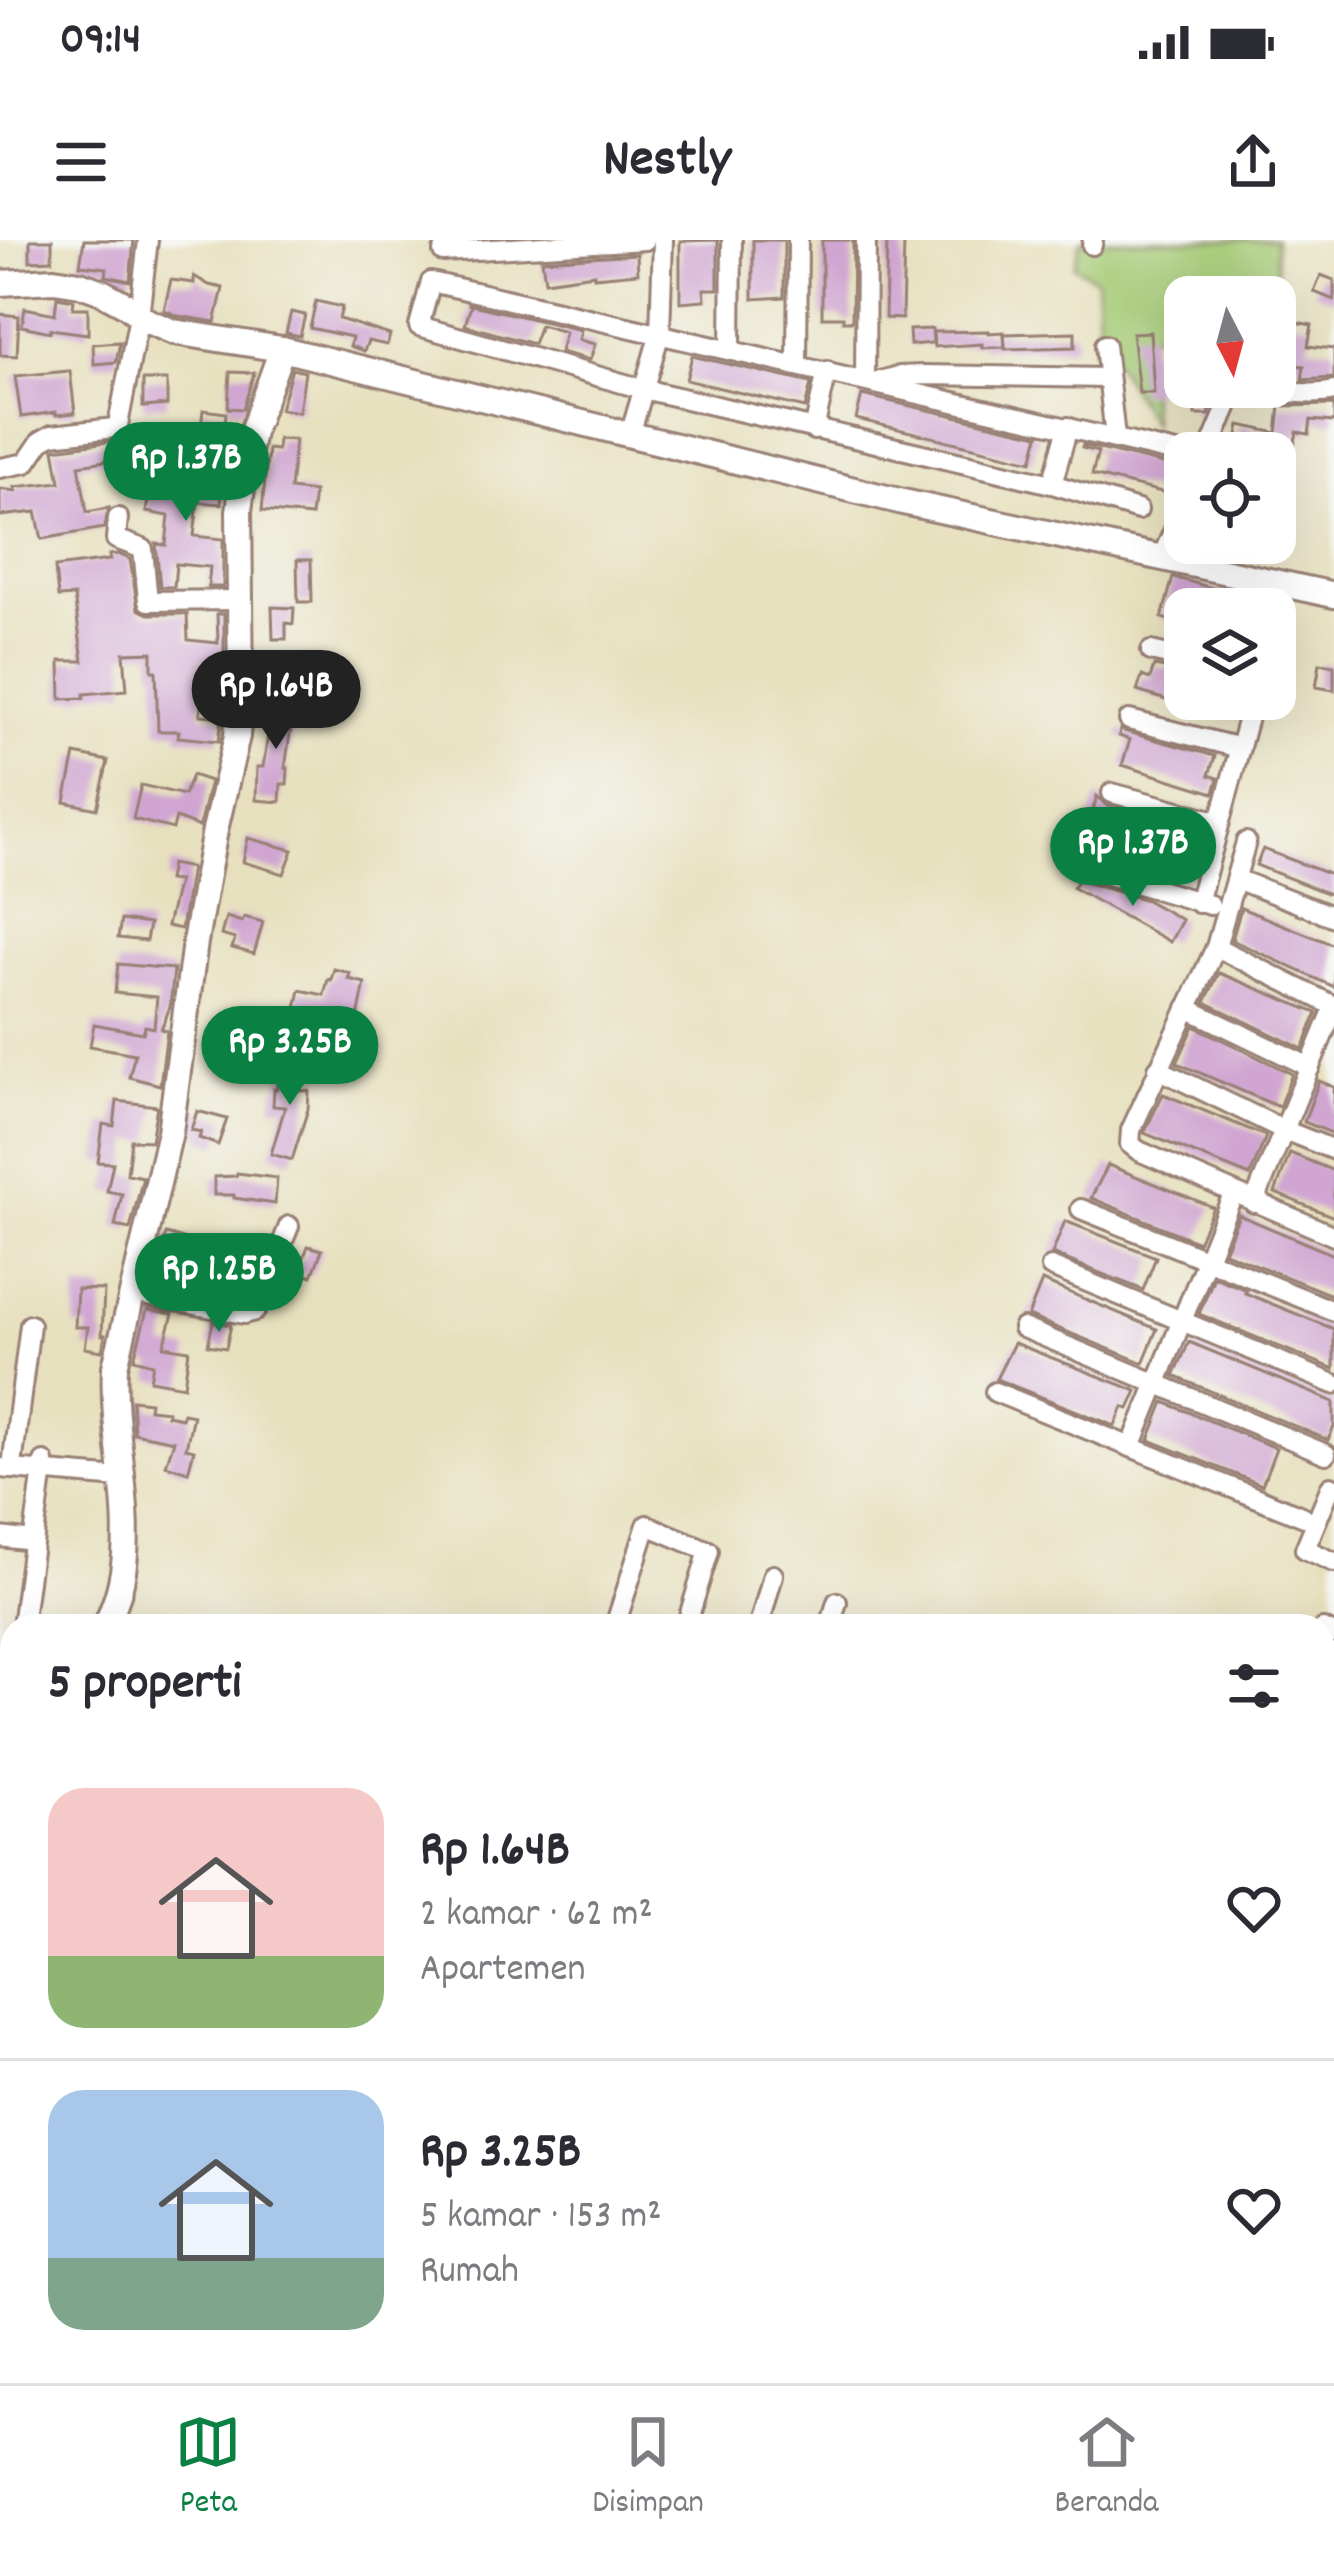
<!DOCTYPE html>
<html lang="id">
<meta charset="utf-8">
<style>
:root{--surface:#fff;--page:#f2f2f3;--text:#2b2b33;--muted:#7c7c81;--line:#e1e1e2;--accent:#0b8043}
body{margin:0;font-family:Dekko,sans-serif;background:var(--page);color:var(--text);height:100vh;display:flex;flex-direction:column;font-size:45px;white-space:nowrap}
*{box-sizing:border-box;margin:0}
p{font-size:39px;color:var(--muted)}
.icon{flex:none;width:66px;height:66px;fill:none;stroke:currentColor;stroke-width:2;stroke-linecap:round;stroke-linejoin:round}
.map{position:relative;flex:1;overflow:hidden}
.drawer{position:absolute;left:0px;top:1374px;width:1335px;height:771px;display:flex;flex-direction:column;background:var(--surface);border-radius:36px 36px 0 0;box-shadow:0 12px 48px #0002}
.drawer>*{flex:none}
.needle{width:78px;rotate:174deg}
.fabs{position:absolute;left:1164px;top:36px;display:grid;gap:24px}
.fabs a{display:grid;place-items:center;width:132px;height:132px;border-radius:24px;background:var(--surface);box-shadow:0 12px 48px #0002;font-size:60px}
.price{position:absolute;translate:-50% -102px;padding:0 27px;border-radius:42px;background:var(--accent);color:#fff;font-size:39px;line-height:78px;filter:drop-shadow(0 3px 6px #0008)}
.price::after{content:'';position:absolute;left:50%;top:72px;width:36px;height:27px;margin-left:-18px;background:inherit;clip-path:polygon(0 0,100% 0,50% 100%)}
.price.active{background:#222;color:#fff}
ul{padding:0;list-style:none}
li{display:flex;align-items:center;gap:36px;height:300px;padding:0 48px}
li+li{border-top:3px solid var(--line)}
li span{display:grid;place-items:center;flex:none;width:336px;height:240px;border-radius:36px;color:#555}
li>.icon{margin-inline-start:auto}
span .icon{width:144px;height:144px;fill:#fffc;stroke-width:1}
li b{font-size:51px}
h2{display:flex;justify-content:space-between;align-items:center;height:144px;padding:0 48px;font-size:51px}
.status{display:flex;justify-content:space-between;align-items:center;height:84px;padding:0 60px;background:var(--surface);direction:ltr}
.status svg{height:33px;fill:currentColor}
header{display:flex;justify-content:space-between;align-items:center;height:156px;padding:0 48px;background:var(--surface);font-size:54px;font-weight:800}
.menu{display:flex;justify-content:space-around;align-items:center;height:168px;border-top:3px solid var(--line);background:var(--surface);font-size:33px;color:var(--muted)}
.menu a{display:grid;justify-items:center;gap:6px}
.menu .active{color:var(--accent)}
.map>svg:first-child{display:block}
.green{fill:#a4ca74;stroke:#777450;stroke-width:3}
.building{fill:#d0a5d2}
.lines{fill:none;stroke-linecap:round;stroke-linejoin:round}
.minor-casing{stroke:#988074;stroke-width:24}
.tertiary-casing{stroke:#988074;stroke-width:30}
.minor{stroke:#fff;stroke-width:18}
.tertiary{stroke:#fff;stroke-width:24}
</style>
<div class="status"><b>09:14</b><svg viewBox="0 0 49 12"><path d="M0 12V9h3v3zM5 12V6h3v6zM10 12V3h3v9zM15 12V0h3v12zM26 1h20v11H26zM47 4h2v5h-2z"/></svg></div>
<header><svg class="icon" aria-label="menu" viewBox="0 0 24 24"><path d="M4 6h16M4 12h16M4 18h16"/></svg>Nestly<svg class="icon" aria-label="share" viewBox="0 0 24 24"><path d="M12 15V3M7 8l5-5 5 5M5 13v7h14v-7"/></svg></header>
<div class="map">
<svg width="1334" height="2143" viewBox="0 0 1334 2143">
<rect width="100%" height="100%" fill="#f6f6f2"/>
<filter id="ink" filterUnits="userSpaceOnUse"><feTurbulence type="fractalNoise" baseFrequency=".00833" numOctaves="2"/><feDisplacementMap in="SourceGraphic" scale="24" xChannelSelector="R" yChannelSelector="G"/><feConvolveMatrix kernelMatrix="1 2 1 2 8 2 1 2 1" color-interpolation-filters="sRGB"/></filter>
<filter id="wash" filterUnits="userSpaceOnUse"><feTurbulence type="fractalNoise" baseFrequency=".004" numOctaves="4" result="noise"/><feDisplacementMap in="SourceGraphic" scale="48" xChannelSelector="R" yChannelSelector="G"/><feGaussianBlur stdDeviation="2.7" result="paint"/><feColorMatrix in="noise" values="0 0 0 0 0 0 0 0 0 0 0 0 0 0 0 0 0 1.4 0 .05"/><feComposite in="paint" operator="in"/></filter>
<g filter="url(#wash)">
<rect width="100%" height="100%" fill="#e7e0be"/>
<path class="green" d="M1081,0H1275L1278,64H1275V57H1185V87L1143,97L1153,185L1098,94L1097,39L1074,26Z"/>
<g id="blocks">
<g class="building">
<path d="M30,0H52V20L30,21Z"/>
<path d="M84,0H134L130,41L106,36L107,28L80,25Z"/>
<path d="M718,0V49H704L705,60L680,62V1Z"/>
<path d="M753,0H784V57L753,59Z"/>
<path d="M822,0H853L852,81H843V77H822Z"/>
<path d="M887,0H904L902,79L885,78Z"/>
<path d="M637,14L638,33L594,37V34L545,41L542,20Z"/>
<path d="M1321,35L1334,40V60L1314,52Z"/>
<path d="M194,36L209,45L223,48L215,82L178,76L164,70L171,40L194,43Z"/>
<path d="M57,57L74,60L73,68H88V94L50,89V92L22,86L25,68L55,74Z"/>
<path d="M316,61L342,67L339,79L390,95L387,105L368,101L364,111L350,106L352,97L310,88Z"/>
<path d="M468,64L581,90L579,100L595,104L590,120L560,112L565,92L540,85L533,104L465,85L471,66Z"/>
<path d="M291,72L305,75L300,96L286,93Z"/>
<path d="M0,74L19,76L17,116L0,115Z"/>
<path d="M1291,81L1312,85L1308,106L1334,109V138L1302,140L1304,126L1275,124V101H1287Z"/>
<path d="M932,89L933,103L910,105L909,90Z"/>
<path d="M989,91V93L1004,92L1005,107L982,108V104L934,107L933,92Z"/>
<path d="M1075,92V107L1005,109L1004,94Z"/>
<path d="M1150,92L1154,153H1139L1132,93Z"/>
<path d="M120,102L116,122L94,124L93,104Z"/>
<path d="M692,116L811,143L805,168L686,140Z"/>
<path d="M292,129L305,132L299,172L280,169Z"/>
<path d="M70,131L75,173L56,175V172L21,177L15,136Z"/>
<path d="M230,132L254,133L243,169L228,168Z"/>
<path d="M143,140H167V165L143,167Z"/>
<path d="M1195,147H1218L1209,175H1195Z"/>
<path d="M862,155L1039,195L1032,221L856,179Z"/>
<path d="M1334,165V182L1311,180L1309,194L1297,192L1292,216L1236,204L1240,185L1277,193L1280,166Z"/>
<path d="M203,170L226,173L222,209L199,206Z"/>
<path d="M126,196L124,214H117L118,219L79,225L87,272L109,268L104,288L42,299L36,272L0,276V249L16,251L15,247L60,242L54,209L116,201Z"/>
<path d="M278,199L295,200L290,249L314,252L311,276L262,271L268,209L277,210Z"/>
<path d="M1083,205L1176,227L1170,254L1092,235L1098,212L1082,208Z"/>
<path d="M153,228L209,238L210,233L224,235L221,264L198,262L194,296L223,299V347H208L210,327L176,324L174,347H160L156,304L166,305L169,276L146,272Z"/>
<path d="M118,314L130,319L138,369L148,374H187L188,400L218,403L217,374H224V423L206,425L200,475L222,477L219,501L178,497L179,491H158L156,431H152V412L124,413L127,450L84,454V458L61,459L60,421H83L74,356L58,357L55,327L110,320L109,315Z"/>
<path d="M297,320H311L312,362H298Z"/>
<path d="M1173,337L1266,363L1264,369H1185V385L1162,378Z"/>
<path d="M272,367L294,368L293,384L286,383V399H273Z"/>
<path d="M1320,423L1334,425V450L1316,447Z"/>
<path d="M1154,426L1185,432V459H1215L1235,465L1231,480L1137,451L1142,436L1150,439Z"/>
<path d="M274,457L295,460L285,528H288L287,544H281L280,562L256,560L257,527H263Z"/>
<path d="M1120,490L1215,516L1209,535L1218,538L1214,553L1122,525L1130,500L1119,496Z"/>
<path d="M75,514L108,521L97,569L65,562Z"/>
<path d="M192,535L210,541L199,587L176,578L173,589L133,579L141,545L184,555Z"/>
<path d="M1097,556L1108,566L1190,588L1179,627L1085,598Z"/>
<path d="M248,598L293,610L284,634L243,622Z"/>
<path d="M1263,609L1334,636V656L1256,625Z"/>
<path d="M171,624L191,628L181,689L167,686L178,641L168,640Z"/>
<path d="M1079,636L1087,643L1146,660L1182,680L1170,702L1073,648Z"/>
<path d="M1241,668L1334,705V747L1232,700Z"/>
<path d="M226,677L242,682L244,677L263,682L254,714L232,708L235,699L221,695Z"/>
<path d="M121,680L149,684L146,701L118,698Z"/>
<path d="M118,724L174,729L170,767L161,789L167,791L160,845L129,837L135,814L90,806L94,784L143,793L145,786L154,788L157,757L115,753Z"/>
<path d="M334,729L350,733L348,739L365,743L350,818L324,812L331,781L295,773L300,750L324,755L328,739L331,740Z"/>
<path d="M1219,733L1317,773L1303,809L1205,762Z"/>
<path d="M1194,786L1292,834L1279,867L1177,823Z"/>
<path d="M289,810L303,814L292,850L309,851L308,869L292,920L271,914L285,867L273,866L274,849H277Z"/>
<path d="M1319,841L1334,847V894L1304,882Z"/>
<path d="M1163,854L1266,896L1250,936L1144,893Z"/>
<path d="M117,861L157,866L151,901L131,900L127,934L143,937L130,989L115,986L122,954L107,951L113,923L98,922L103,884L114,886Z"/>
<path d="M197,871L227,879L218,905L199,898L201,892L191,890Z"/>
<path d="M1290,913L1334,931V977L1275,953Z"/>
<path d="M1108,925L1213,967L1198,1002L1091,958Z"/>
<path d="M237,933L277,938L275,964L234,958V955H214V937L236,936Z"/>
<path d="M1239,975L1334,1015V1056L1224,1012Z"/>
<path d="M1065,981L1156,1017L1143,1050L1052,1014Z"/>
<path d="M166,994L190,1001L188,1007L224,1010L222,1029L186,1025L178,1048L155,1044L152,1040Z"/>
<path d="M308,1006L322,1010L312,1036L299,1031Z"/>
<path d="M229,1022L257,1031L251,1046L225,1037Z"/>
<path d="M1214,1037L1247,1050L1245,1053L1334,1089V1129L1199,1074Z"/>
<path d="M1042,1041L1157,1089L1143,1123L1028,1076Z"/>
<path d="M77,1049L104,1050L102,1095H105L102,1111L85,1108L88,1087H75Z"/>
<path d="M147,1070L173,1074L164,1106L189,1110L184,1146L150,1140L153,1124L134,1119Z"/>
<path d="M213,1082L231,1085L226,1108L208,1105Z"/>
<path d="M1189,1102L1334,1162V1187L1328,1200L1174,1136Z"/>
<path d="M1014,1103L1137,1151L1129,1169L1123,1167L1115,1186L996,1139Z"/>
<path d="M132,1160L150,1162L149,1169L168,1171L167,1175L181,1178L183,1173L193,1175L186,1208L194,1210L188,1232L166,1225L174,1201L134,1193Z"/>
<path d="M1164,1162L1276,1208L1262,1245L1149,1200Z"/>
</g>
</g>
</g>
<g filter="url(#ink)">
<use href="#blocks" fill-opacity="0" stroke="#988074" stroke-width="3"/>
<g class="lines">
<defs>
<g id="minor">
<path d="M1092,5L1093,0"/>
<path d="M443,12L645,0"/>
<path d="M1105,105L1115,198"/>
<path d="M731,109L732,0"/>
<path d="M797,125L798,0"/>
<path d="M865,140L866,0"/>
<path d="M880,141L899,136L923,135L1108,138"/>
<path d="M814,190L827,131"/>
<path d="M630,195L660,93L663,0"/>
<path d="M1208,213L1233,153C1266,144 1302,159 1334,151"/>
<path d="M0,228L26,223L41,201L52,195L114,188L118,185L139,76L148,0"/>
<path d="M1052,244L1068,187"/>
<path d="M1138,270L1052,244L643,149L419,86L431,42L1185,215"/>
<path d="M118,278L116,299L143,309L148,361L239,360"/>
<path d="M1162,317L1185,265"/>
<path d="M1275,379L1285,344"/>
<path d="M1151,411L1185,419"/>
<path d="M1129,480L1240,508"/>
<path d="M1112,553L1220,582"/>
<path d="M1246,602L1216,707L1131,890L1130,904L1139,911L1334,996"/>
<path d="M1091,630L1210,665"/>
<path d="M1236,639L1334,677"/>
<path d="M1198,663L1253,459"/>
<path d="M1216,707L1334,766"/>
<path d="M1187,768L1310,827"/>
<path d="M1158,829L1284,890L1334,910"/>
<path d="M1254,963L1334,768"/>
<path d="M1081,969L1334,1071"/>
<path d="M1051,1027L1334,1144"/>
<path d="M132,1053L244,1074L255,1071L289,986"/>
<path d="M1023,1088L1326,1214"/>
<path d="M995,1152L1304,1277"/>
<path d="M1131,1207L1233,954"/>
<path d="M13,1218L30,1085"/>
<path d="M0,1228L120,1238"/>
<path d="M1334,1248L1331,1246L1305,1309L1334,1322"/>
<path d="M0,1297L33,1301"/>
<path d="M22,1386L44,1222"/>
<path d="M615,1386L647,1285L709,1311L686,1386"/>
<path d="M759,1386L773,1335"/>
<path d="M830,1386L837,1362"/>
<path d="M1323,1389L1334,1394"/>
<path d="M0,1457H12"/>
<path d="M1323,1541L1334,1544"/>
<path d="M1323,1644L1334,1597"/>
<path d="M0,1689L12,1691"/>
<path d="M1323,1828L1334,1831"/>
<path d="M1323,1955L1334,1910"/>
<path d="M0,2019L12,1946"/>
<path d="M1323,2043L1334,2046"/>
<path d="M0,2097L12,2099"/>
<path d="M226,2133L290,2143"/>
<path d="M183,2143L184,2133"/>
<path d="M316,2143L318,2133"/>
<path d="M1299,2143L1301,2133"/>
</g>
<g id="tertiary">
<path d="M0,43L54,40L80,44L102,52L126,65L147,81L174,92L282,109L903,262L1334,355"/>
<path d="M106,1386C112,1372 118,1357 121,1342C136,1276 111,1195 115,1127L170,892L195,702L215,590L237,496L241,449L239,271L244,233L252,192L282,109"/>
<path d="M0,1565L12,1546"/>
</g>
</defs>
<use href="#minor" class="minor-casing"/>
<use href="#tertiary" class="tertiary-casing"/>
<use href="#minor" class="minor"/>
<use href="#tertiary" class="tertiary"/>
</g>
</g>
</svg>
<div class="fabs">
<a><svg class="needle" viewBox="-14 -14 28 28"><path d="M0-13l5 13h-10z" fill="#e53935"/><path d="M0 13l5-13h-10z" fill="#7c7c81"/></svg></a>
<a><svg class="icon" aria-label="locate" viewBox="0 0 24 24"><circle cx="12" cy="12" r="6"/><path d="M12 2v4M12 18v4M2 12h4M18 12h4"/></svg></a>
<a><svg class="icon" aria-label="layers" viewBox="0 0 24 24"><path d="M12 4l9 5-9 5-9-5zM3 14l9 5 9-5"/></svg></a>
</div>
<b class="price" style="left:186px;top:284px">Rp 1.37B</b>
<b class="price active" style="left:276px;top:512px">Rp 1.64B</b>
<b class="price" style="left:1133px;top:669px">Rp 1.37B</b>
<b class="price" style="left:290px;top:868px">Rp 3.25B</b>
<b class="price" style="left:219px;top:1095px">Rp 1.25B</b>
<section class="drawer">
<h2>5 properti<svg class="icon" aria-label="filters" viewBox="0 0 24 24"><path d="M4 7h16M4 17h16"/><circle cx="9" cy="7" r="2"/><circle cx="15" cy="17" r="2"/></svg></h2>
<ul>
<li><span style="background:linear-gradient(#f6c9c9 70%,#8fb573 0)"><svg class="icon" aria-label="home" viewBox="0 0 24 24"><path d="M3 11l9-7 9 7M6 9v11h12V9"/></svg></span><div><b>Rp 1.64B</b><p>2 kamar · 62 m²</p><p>Apartemen</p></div><svg class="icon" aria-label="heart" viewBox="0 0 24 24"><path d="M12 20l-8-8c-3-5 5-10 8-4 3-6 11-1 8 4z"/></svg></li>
<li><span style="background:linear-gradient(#a9c7e8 70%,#7fa58c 0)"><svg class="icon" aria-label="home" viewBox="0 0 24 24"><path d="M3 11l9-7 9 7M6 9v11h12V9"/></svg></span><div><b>Rp 3.25B</b><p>5 kamar · 153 m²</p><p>Rumah</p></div><svg class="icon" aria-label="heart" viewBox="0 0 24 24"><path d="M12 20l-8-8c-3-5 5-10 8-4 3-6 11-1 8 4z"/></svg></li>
</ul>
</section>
</div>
<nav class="menu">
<a class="active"><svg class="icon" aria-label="map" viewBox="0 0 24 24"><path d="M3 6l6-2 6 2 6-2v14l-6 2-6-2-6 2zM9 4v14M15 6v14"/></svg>Peta</a>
<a><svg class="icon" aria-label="saved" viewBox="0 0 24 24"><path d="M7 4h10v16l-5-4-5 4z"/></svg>Disimpan</a>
<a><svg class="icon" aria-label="home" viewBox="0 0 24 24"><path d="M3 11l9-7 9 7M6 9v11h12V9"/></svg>Beranda</a>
</nav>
